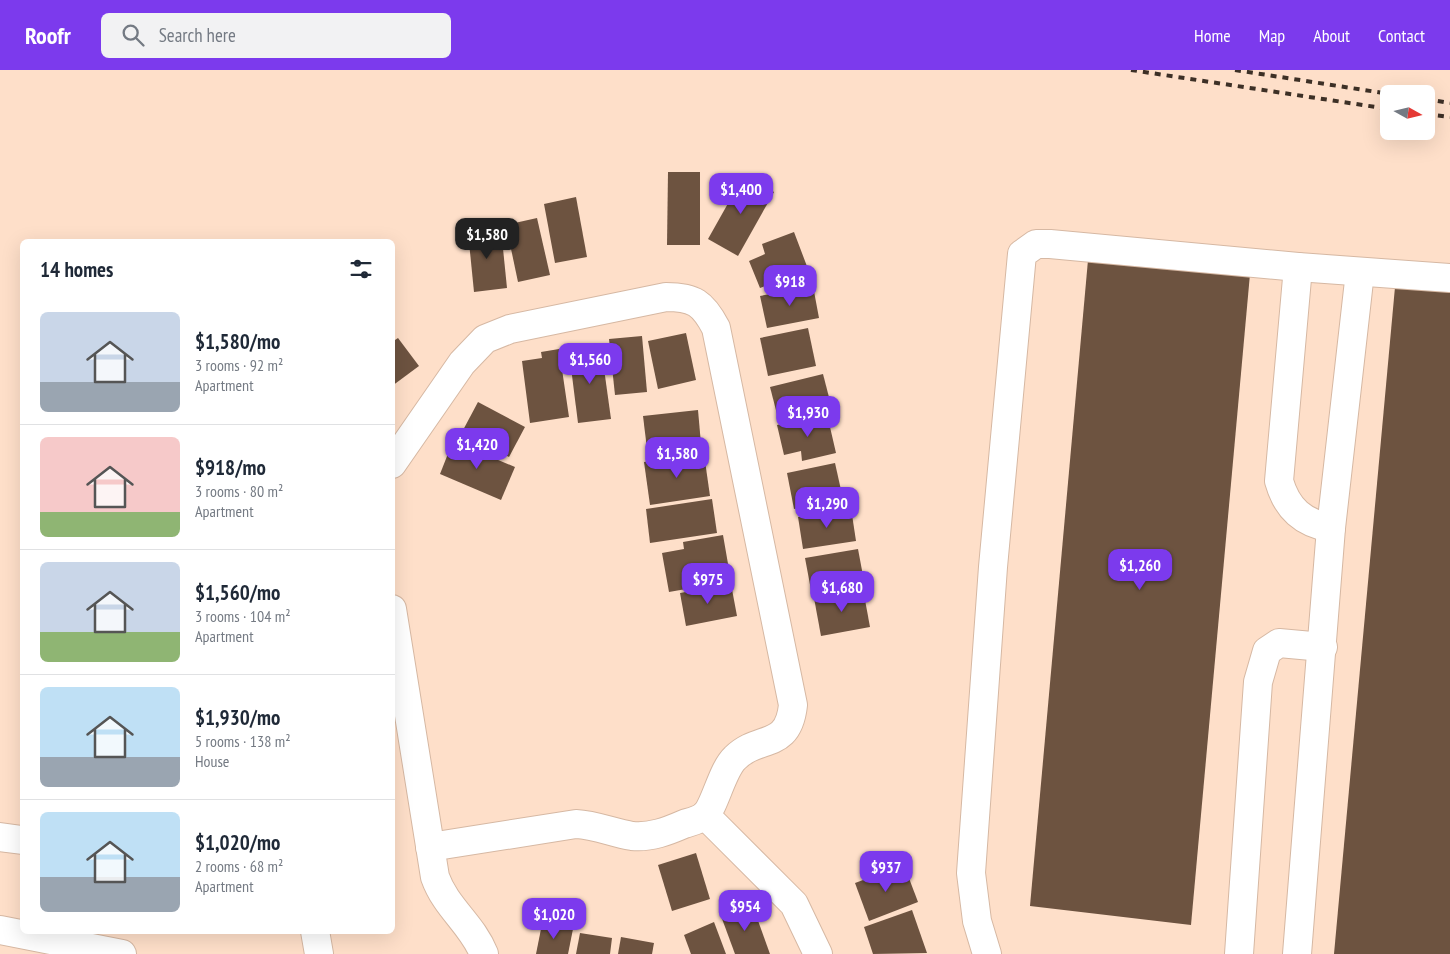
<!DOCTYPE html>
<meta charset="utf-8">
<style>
:root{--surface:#fff;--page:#f2f2f3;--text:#1f2937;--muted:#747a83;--line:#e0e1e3;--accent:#7c3aed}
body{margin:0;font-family:"PT Sans Narrow",sans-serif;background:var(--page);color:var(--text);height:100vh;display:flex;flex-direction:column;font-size:19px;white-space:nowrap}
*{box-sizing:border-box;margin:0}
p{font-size:16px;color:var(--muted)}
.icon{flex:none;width:28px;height:28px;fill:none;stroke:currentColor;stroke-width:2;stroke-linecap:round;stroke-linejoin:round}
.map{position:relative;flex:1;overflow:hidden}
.panel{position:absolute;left:20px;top:169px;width:375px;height:695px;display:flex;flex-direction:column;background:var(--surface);border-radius:8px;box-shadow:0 5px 20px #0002}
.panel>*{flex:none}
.needle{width:32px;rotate:98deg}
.buttons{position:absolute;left:1380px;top:15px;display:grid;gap:10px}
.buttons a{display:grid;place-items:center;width:55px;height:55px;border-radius:8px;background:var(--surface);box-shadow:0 5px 20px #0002;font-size:25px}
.price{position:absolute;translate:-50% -42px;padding:0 11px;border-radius:10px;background:var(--accent);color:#fff;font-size:16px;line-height:32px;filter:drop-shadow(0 1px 2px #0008)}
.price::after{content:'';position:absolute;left:50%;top:30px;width:15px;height:11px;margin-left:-8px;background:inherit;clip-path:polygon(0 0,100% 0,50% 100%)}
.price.current{background:#222;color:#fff}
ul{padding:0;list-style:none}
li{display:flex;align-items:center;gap:15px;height:125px;padding:0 20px}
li+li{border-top:1px solid var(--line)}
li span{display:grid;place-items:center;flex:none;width:140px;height:100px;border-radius:8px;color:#555}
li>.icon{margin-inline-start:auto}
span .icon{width:60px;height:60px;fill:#fffc;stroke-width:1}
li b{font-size:21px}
h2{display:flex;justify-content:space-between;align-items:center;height:60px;padding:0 20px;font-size:21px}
header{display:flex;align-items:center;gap:30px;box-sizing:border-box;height:70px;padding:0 25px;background:var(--accent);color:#fff}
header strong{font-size:24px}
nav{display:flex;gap:28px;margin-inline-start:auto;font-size:18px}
.search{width:350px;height:45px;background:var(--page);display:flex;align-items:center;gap:12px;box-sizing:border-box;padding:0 18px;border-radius:8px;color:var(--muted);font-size:19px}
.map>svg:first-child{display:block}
.building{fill:#6d5340}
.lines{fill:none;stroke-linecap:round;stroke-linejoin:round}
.minor-casing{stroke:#d6b8a3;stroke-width:30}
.minor{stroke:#fff;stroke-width:28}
.rail{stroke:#3d3026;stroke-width:4;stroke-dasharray:6 6;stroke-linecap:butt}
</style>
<header>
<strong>Roofr</strong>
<div class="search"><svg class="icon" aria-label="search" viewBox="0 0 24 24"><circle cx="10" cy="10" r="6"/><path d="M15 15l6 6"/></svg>Search here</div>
<nav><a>Home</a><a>Map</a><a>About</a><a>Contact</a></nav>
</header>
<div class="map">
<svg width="1450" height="884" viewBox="0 0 1450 884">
<rect width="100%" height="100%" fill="#fedfc9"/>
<g class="building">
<path d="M668,102H700V175H667Z"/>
<path d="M744,105L774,122L738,186L708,169Z"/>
<path d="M576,127L587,187L555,193L544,134Z"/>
<path d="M537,148L550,205L518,212L506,155Z"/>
<path d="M501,159L507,218L474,222L468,162Z"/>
<path d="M794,162L808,199L760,218L749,191L765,184L762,174Z"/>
<path d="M1088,190L1250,204L1191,855L1030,836Z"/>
<path d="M813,216L819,248L767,258L760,226Z"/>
<path d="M1395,217L1450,222V884H1334Z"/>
<path d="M808,258L816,296L768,306L760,268Z"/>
<path d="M686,263L696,310L658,319L648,271Z"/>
<path d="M642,266L647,322L615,325L609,269Z"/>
<path d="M398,268L419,296L392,316V272Z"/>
<path d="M601,277L611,349L578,353L569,282Z"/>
<path d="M559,279L569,347L530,353L522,291L542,288L541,282Z"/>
<path d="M823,304L831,335L778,348L770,317Z"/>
<path d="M478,332L525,357L509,387L462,362Z"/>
<path d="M698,340L701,374L647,379L643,346Z"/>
<path d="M827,344L836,383L802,391L801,381L784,385L777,355Z"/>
<path d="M453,371L515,397L501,430L440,404Z"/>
<path d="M704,384L710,426L650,435L644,392Z"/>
<path d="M835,393L843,429L794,439L787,403Z"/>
<path d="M712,429L717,463L650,473L646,439Z"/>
<path d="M851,438L856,471L803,479L798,447Z"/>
<path d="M723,465L731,511L669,522L662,483L684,479L683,472Z"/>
<path d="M858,479L864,511L811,520L805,488Z"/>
<path d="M731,514L737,546L686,556L680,523Z"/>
<path d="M863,519L870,557L821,566L814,528Z"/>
<path d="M696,783L710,829L672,841L658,795Z"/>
<path d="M904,795L918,832L869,851L855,813Z"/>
<path d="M752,834L770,884H735L721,846Z"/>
<path d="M912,840L927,883L873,884L864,857Z"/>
<path d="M714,852L726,884H691L684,865Z"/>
<path d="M542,854L573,859L568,884H536Z"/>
<path d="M580,863L612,868L610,884H576Z"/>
<path d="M621,867L654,873L652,884H618Z"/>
</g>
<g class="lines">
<defs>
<g id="minor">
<path d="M1298,197L1279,411C1287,439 1303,453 1331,458"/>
<path d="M392,394L462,293L485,269L510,259L666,227C694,227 703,233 716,258L793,635C788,681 759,664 735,688C722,700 715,736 705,745C700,750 690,752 684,754C668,761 650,768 632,766C613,763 596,755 576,754L430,777"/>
<path d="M392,539L435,807C446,838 472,854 484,884"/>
<path d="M705,745L794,834L818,884"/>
<path d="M0,767L22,770"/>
<path d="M0,860L122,884"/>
<path d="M315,861L319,884"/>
<path d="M987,884L977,851L971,803L993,497L1022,184L1036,174H1050L1298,197L1450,208"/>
<path d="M1239,884L1258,612L1267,581L1279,573L1323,577"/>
<path d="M1297,884L1331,458L1360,202"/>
</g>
</defs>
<use href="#minor" class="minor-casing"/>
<use href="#minor" class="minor"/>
<g class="rail">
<path d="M1131,0L1389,39"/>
<path d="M1235,0L1390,24"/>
<path d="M1426,29L1450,33"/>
<path d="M1426,44L1450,47"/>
</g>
</g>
</svg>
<div class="buttons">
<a><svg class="needle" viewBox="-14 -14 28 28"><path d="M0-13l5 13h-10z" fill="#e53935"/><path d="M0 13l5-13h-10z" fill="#747a83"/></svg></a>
</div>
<b class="price" style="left:741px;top:145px">$1,400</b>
<b class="price current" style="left:487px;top:190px">$1,580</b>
<b class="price" style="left:790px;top:237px">$918</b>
<b class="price" style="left:590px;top:315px">$1,560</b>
<b class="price" style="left:808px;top:368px">$1,930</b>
<b class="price" style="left:477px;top:400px">$1,420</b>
<b class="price" style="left:677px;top:409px">$1,580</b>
<b class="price" style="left:827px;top:459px">$1,290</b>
<b class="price" style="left:1140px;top:521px">$1,260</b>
<b class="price" style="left:708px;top:535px">$975</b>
<b class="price" style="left:842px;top:543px">$1,680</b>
<b class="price" style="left:886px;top:823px">$937</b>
<b class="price" style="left:745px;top:862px">$954</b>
<b class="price" style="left:554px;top:870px">$1,020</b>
<section class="panel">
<h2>14 homes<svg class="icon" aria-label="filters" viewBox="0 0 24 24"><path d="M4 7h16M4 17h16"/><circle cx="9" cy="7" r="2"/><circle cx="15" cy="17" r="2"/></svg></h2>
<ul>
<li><span style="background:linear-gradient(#c9d6e8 70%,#9aa5b1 0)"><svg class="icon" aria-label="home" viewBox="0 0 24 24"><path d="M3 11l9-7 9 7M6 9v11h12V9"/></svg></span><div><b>$1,580/mo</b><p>3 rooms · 92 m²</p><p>Apartment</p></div></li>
<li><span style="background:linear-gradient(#f6c9c9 75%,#8fb573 0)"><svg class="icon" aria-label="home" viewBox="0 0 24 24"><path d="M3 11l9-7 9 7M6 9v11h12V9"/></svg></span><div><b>$918/mo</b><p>3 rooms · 80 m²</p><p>Apartment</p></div></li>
<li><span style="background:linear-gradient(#c9d6e8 70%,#8fb573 0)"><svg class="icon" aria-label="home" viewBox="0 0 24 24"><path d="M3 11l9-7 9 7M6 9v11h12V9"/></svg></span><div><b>$1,560/mo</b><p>3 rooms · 104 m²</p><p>Apartment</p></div></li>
<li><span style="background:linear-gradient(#bfe0f5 70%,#9aa5b1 0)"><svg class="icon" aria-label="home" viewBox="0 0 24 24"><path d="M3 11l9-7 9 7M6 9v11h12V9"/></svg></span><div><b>$1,930/mo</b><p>5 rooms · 138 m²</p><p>House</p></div></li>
<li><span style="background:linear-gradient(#bfe0f5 65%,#9aa5b1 0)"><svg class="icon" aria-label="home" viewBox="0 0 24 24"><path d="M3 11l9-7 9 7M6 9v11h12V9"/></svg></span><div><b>$1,020/mo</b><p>2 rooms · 68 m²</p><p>Apartment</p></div></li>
</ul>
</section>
</div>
